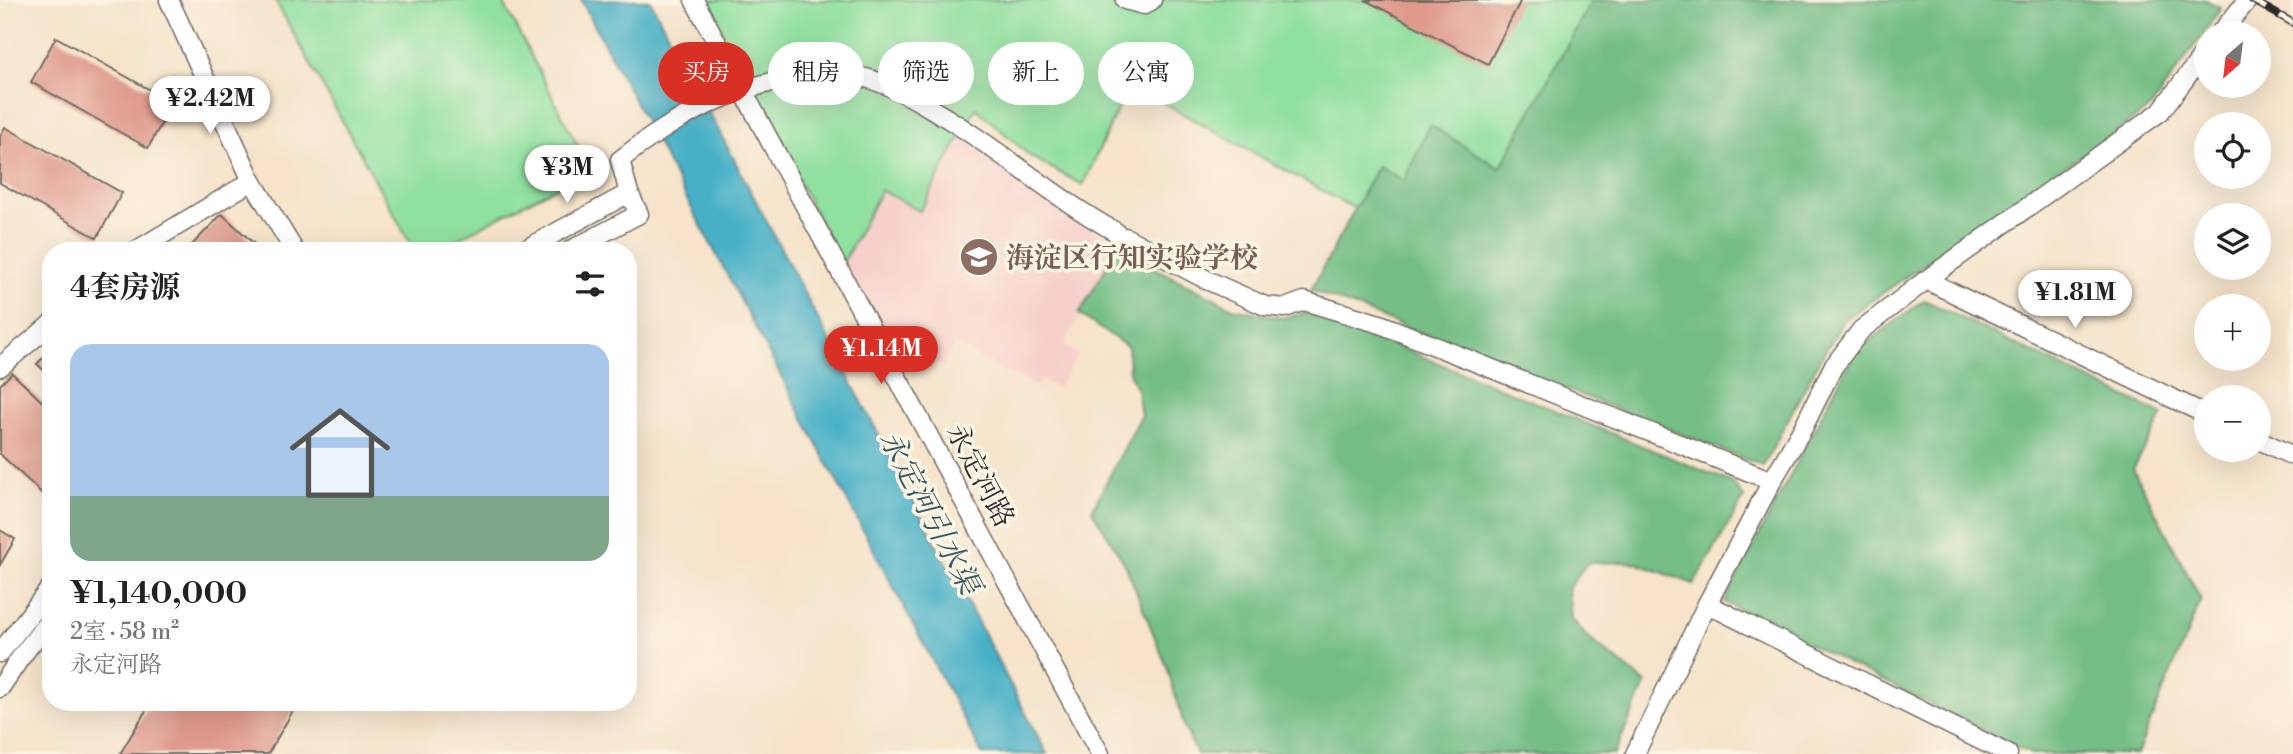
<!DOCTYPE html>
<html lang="zh">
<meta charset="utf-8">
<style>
:root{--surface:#fff;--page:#f2f2f2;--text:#222;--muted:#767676;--line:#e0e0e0;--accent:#d93025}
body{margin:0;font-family:"Libre Bodoni","Noto Serif SC",serif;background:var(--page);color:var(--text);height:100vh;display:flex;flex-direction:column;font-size:26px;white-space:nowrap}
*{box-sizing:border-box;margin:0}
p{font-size:23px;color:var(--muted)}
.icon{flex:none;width:38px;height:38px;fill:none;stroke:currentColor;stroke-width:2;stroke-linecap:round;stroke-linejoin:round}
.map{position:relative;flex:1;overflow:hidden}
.drawer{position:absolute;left:42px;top:242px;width:595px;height:469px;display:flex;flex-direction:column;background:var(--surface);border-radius:28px;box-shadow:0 7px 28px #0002}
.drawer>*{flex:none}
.hud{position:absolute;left:658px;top:42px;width:665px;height:63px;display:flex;gap:14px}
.needle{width:46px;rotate:208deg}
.fabs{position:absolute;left:2194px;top:21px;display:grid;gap:14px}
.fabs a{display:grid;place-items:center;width:77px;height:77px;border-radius:50%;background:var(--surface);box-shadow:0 7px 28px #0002;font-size:35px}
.price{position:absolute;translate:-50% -60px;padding:0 16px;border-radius:24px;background:#fff;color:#222;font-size:23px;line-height:46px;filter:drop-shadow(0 2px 4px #0008)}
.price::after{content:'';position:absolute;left:50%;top:42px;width:21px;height:16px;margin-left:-10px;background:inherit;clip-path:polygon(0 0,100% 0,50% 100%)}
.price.on{background:var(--accent);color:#fff}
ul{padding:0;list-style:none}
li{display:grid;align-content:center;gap:14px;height:371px;padding:0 28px}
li+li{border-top:2px solid var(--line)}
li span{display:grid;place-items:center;height:217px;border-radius:21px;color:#555}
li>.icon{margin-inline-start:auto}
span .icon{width:126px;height:126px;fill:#fffc;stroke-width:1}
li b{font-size:30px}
h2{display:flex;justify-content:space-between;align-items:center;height:84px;padding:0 28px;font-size:30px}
.pill{padding:0 24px;border-radius:32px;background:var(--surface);box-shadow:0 7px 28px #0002;font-size:24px;line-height:63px}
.pill.on{background:var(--accent);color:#fff}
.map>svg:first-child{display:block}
.built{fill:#f7d0cc}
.green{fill:#90e0a0;stroke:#5e8666;stroke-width:2}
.forest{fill:#74be86;stroke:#507458;stroke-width:2}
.water{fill:#47b0c6;stroke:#396e78;stroke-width:2}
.building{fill:#df9a8c}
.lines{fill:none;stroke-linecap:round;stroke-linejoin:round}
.minor-casing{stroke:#726b63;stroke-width:21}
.minor{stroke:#fff;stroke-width:18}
.rail-casing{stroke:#2b2b2b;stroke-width:8}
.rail{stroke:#fcf5e5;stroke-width:5;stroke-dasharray:16;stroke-linecap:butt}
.labels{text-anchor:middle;stroke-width:7;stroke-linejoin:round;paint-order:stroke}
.education-label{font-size:28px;font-weight:bold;fill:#785e54;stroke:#fcf5e5;text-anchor:start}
.street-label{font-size:28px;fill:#2b2b2b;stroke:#fcf5e5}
.water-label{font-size:30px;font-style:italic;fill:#355a61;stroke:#fcf5e5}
</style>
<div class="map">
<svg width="2293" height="754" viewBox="0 0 2293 754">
<rect width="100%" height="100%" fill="#fcf5e5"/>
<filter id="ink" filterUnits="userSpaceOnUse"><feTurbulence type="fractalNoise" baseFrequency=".0143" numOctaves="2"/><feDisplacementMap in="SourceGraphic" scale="14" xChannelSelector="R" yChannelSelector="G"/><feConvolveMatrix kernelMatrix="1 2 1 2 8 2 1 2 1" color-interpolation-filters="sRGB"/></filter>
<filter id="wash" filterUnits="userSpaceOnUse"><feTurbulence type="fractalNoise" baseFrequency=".00686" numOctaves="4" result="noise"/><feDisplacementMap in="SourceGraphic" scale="28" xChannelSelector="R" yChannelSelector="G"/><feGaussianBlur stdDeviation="1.57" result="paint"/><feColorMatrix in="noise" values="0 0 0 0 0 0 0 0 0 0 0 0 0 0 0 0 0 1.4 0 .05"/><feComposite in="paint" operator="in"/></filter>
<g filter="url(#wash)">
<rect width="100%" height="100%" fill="#f6e3ca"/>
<path class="built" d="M963,130L1117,249L1063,345L1078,354L1058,389L1041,380L1037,387L954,344L943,367L873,325L842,265L881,189L920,211Z"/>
<g class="green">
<path d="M275,0H502L590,169L437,250H414Z"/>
<path d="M705,0H1592L1500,169L1404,181L1378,166L1355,209L1129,84L1083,185L1031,157L976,108L920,211L881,190L842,265Z"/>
</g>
<g class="forest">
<path d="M1592,0H2206L2221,8L2151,107L1844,320L1819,361L1763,466L1311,290L1378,166L1404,181L1430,125L1500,168Z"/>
<path d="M1117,249L1233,308L1282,318L1313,312L1733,483L1744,498L1694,584L1633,562L1587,563L1568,589L1571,618L1587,637L1646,683L1614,754H1197L1185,728L1167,667L1126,566L1092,510L1141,416L1137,390L1129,372L1128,347L1079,314Z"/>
<path d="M1924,300L2163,415L2133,469L2201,600L2137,754H2031L1724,602L1854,353Z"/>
</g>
<path class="water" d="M581,0H650L1047,754H982Z"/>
<g id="blocks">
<g class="building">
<path d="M1365,0H1521L1488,64Z"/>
<path d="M56,37L173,103L148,148L31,82Z"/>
<path d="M5,127L122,193L97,238L0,183V136Z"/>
<path d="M222,214L261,250H187Z"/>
<path d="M51,350V377L37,364Z"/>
<path d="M12,373L51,410V502L0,454V385Z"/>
<path d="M0,530L15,539L0,565Z"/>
<path d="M151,702H298L268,754H120Z"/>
</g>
</g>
</g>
<g filter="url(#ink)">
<use href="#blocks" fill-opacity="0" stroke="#726b63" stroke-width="2"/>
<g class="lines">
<defs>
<g id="minor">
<path d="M169,0L252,181L294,250"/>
<path d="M694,0L1100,754"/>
<path d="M1125,0L1144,5L1152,0"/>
<path d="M2220,33L2248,0"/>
<path d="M1125,237L1209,281L1265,306L1285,308L1304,301L1380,324L1772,481"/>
<path d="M137,250L252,181"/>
<path d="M524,250L629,193"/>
<path d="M571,250L639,214L629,193L620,160C661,127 713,97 764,84C785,79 806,72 827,72C870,73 905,92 940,114C1001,150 1054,198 1116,232"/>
<path d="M1926,280L2207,415"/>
<path d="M0,367L51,324"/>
<path d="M2259,440L2293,456"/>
<path d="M1707,604L2008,754"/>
<path d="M0,653L51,587"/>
<path d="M0,688L21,657L51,618"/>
<path d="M1635,754L1707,604L1772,481L1803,428L1833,367L1861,330L1926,280L2160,112L2207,50"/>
</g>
</defs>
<use href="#minor" class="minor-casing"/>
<use href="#minor" class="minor"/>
<defs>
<path id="rail" d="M2252,0L2293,23"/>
</defs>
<use href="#rail" class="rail-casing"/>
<use href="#rail" class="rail"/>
</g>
</g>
<defs>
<symbol id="school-disc" viewBox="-11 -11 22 22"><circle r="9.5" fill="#8d6e63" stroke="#fcf5e5"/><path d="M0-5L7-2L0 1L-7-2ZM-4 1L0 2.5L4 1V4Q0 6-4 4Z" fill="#fff"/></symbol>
</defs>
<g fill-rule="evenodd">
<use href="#school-disc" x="957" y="235" width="44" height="44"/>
</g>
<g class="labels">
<g class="education-label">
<text x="1006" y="267">海淀区行知实验学校</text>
</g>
<g class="street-label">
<text transform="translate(981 475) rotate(62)" y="10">永定河路</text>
</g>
<g class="water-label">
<text transform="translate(930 512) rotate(62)" y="10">永定河引水渠</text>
</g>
</g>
</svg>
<div class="fabs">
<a><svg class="needle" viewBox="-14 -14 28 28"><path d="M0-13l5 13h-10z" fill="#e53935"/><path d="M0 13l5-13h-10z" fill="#767676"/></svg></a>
<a><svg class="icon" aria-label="locate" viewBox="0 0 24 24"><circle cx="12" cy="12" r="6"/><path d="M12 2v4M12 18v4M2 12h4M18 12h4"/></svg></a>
<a><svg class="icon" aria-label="layers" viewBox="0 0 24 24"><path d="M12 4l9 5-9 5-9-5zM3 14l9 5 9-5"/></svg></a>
<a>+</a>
<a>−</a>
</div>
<b class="price" style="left:210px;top:136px">¥2.42M</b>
<b class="price" style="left:567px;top:205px">¥3M</b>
<b class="price" style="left:2075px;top:330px">¥1.81M</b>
<b class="price on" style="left:881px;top:386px">¥1.14M</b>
<div class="hud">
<a class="pill on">买房</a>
<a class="pill">租房</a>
<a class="pill">筛选</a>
<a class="pill">新上</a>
<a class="pill">公寓</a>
</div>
<section class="drawer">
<h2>4套房源<svg class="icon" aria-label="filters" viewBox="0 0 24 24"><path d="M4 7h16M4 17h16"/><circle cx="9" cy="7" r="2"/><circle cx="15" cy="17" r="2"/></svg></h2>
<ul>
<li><span style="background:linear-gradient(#a9c7e8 70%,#7fa58c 0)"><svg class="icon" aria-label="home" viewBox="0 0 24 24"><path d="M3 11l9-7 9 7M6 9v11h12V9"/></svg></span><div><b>¥1,140,000</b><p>2室 · 58 m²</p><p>永定河路</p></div></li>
</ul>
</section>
</div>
